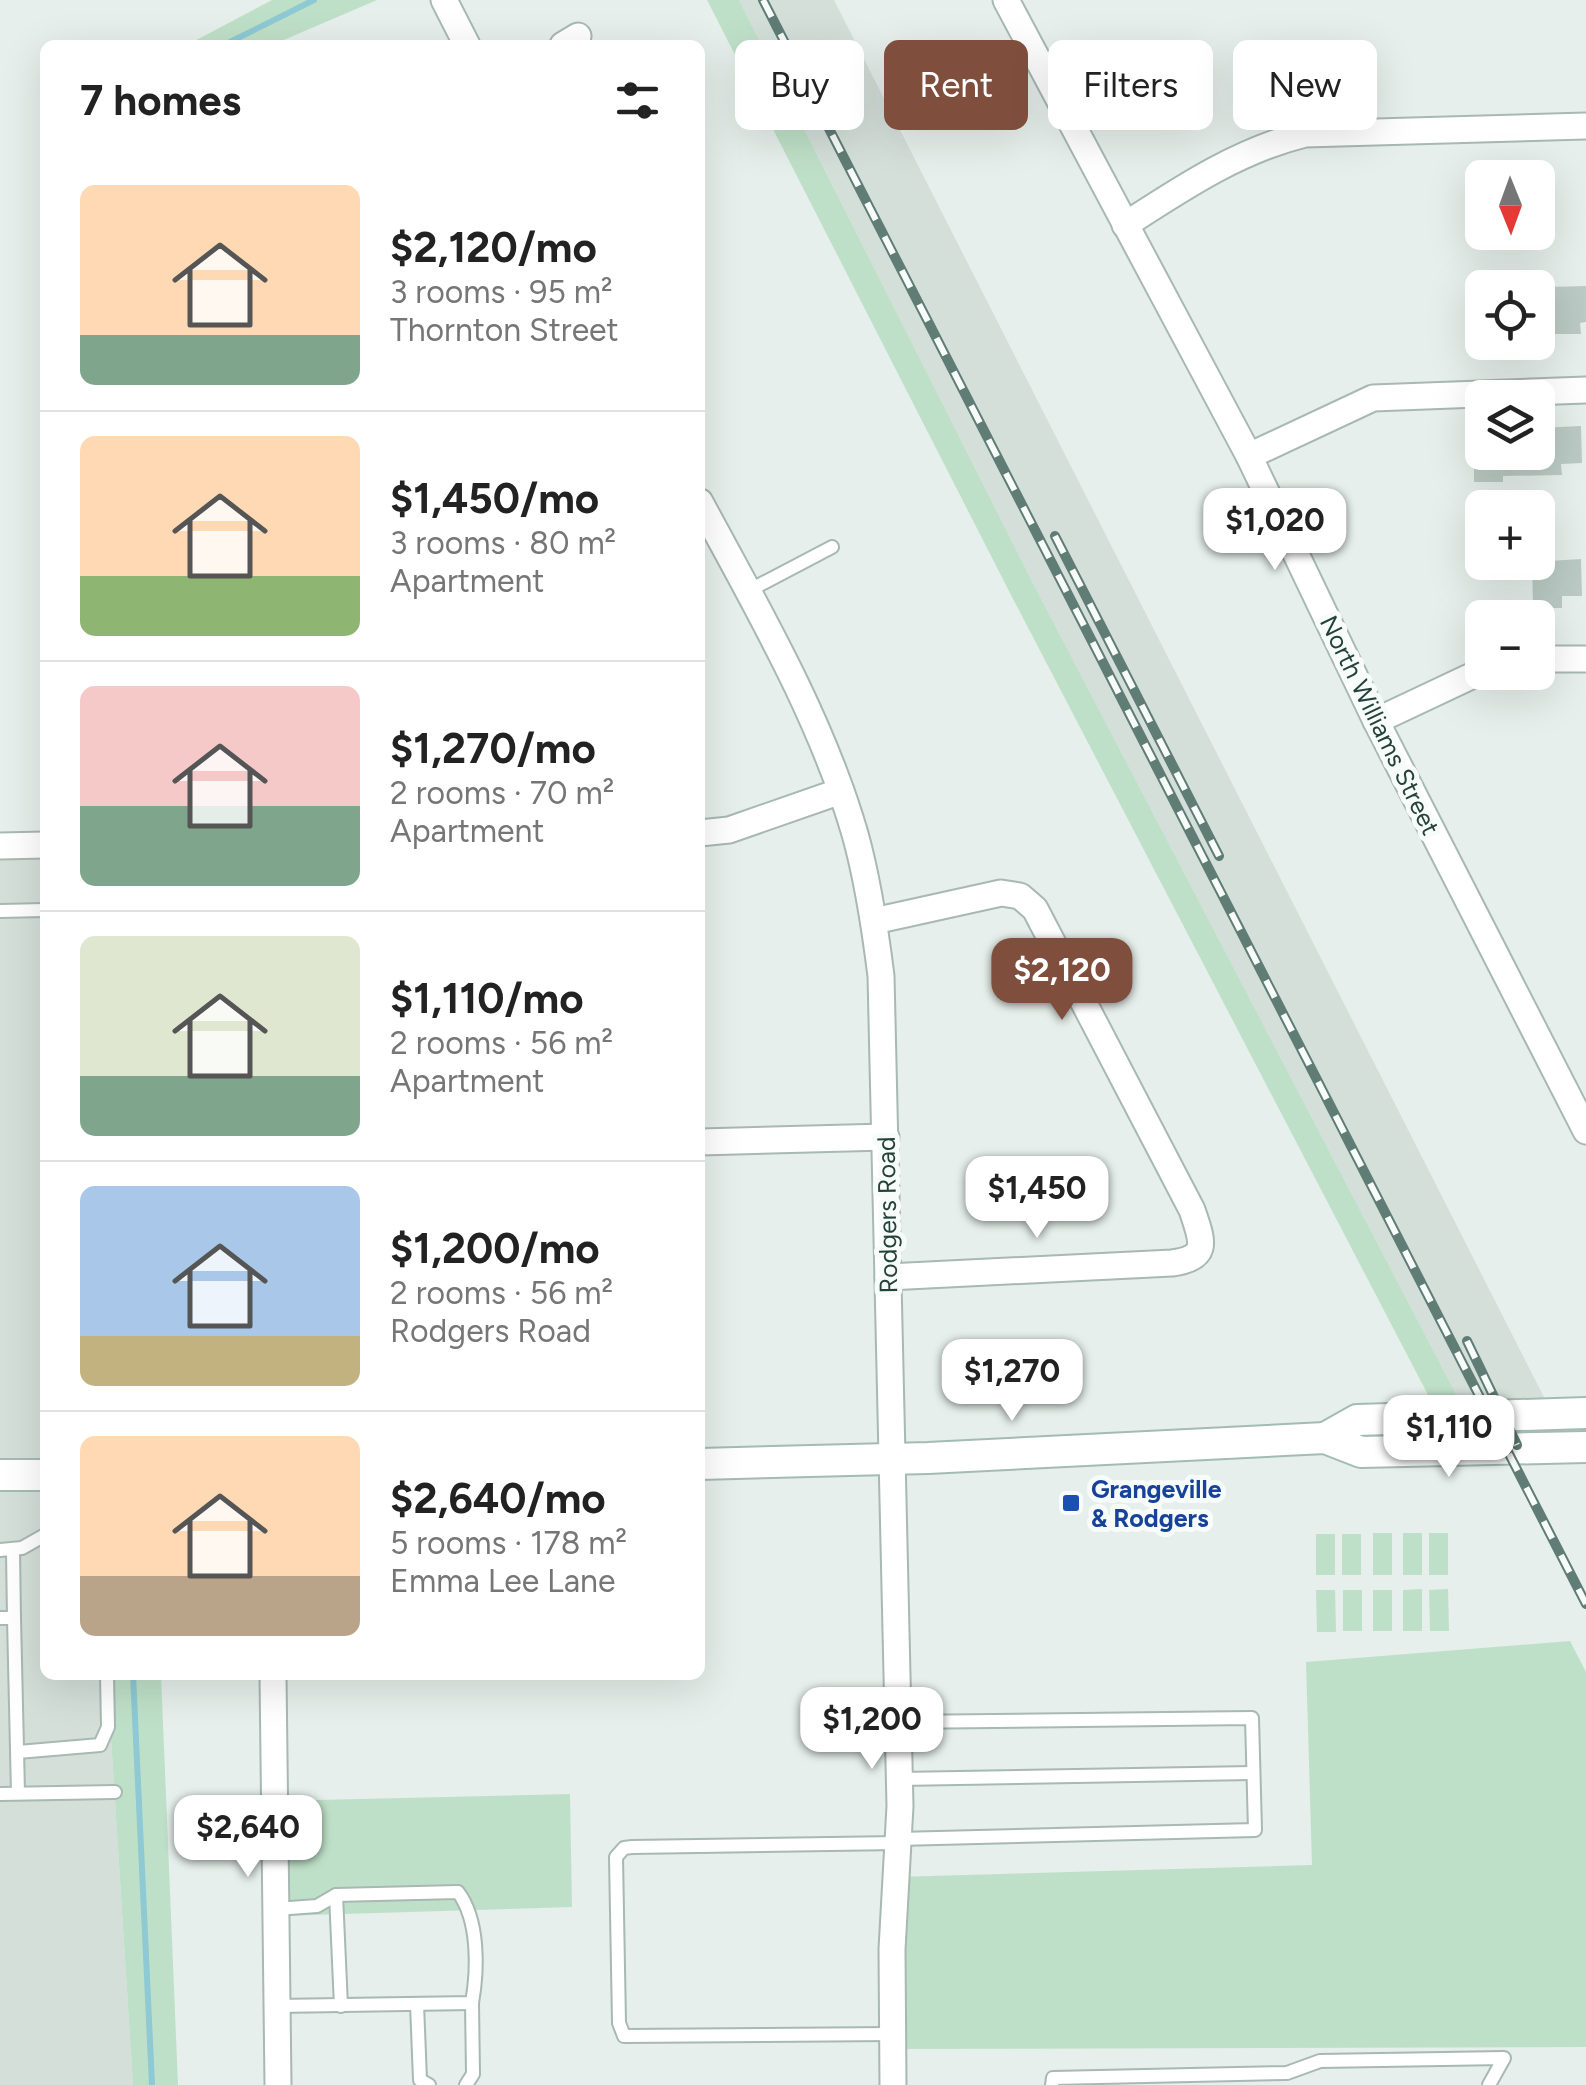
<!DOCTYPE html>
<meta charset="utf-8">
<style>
:root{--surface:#fff;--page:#f2f2f2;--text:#222;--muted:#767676;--line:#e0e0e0;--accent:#804e3d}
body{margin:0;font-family:Figtree,sans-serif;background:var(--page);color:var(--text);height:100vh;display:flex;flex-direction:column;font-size:38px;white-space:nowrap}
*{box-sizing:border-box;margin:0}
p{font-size:32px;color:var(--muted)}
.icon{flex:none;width:55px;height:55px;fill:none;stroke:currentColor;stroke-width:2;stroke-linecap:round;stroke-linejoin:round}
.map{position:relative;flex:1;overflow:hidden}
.drawer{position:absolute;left:40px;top:40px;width:665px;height:1640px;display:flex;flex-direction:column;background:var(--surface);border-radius:15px;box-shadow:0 10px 40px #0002}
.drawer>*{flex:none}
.hud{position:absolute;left:735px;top:40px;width:700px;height:90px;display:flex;gap:20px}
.needle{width:65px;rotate:179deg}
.fabs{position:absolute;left:1465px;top:160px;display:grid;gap:20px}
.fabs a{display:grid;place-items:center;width:90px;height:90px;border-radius:15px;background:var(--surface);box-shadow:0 10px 40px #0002;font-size:50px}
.price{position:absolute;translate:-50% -85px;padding:0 22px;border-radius:20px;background:#fff;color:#222;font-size:32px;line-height:65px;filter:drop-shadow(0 2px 5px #0008)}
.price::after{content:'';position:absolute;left:50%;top:60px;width:30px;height:22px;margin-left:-15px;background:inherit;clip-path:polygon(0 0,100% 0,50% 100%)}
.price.on{background:var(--accent);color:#fff}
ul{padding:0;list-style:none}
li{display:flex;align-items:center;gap:30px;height:250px;padding:0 40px}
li+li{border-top:2px solid var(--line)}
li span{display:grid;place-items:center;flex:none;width:280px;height:200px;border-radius:15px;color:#555}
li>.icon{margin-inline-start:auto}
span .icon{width:120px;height:120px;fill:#fffc;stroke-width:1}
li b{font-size:42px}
h2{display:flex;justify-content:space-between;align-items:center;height:120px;padding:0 40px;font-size:42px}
.chip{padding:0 35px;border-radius:15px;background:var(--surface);box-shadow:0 10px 40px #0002;font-size:35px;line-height:90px}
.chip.on{background:var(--accent);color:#fff}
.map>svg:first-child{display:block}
.built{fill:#d4dfda}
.green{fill:#bfe0c8}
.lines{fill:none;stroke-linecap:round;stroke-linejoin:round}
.stream{stroke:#8ec9d4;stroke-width:6}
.building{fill:#bbcac4}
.service-casing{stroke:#a8b8b2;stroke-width:16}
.minor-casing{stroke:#a8b8b2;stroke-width:29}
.secondary-casing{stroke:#a4bbb3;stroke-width:34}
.service{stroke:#fff;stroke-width:12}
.minor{stroke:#fff;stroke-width:25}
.secondary{stroke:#fff;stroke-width:30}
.rail-casing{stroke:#5f7d75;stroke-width:10}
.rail{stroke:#f7fbf9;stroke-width:6;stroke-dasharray:19;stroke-linecap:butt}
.transit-dot{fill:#1a4fb4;stroke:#f7fbf9;stroke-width:4}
.labels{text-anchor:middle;stroke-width:10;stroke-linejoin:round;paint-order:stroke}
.street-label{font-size:25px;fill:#24423a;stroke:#f7fbf9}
.transit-label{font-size:25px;font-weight:bold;fill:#164399;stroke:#f7fbf9;text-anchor:start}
</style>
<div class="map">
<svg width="1586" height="2085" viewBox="0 0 1586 2085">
<rect width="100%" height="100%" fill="#e6efeb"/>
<g class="built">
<path d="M739,0H834L1552,1413L1467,1415L1035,587Z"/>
<path d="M45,845V1675H107L133,2085H0V846Z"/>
</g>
<g class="green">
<path d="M272,0H377L272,45H187Z"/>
<path d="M707,0H739L1035,587L1467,1415L1586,1413V1447L1325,1438L1439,1416L1011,595Z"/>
<rect x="1373" y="1533" width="19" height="42"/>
<path d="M1422,1533V1575H1403V1533Z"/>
<rect x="1429" y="1533" width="19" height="42"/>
<rect x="1316" y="1534" width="19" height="41"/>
<rect x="1342" y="1534" width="19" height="41"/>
<path d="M1422,1589V1631H1403V1590Z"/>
<path d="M1448,1589L1449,1631H1430L1429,1590Z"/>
<path d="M1316,1590H1335L1336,1632H1317Z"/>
<rect x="1343" y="1590" width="19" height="41"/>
<rect x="1373" y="1590" width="19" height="41"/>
<path d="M1570,1641L1586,1672V2047L893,2049L895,1877L1312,1865L1306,1662Z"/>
<path d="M107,1675H161L178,2085H133Z"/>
<path d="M570,1794L572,1907L276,1916L274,1801Z"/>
</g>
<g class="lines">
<g class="stream">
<path d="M224,45L314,0"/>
<path d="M133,1675L152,2085"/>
</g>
</g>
<g class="building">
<path d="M1586,286V322L1580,323L1581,334H1552L1550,287Z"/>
<path d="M1581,426L1582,463L1561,464L1562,475L1503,476V482H1474V452H1538V428Z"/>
<path d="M1581,559L1582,596H1562V608H1533L1532,562Z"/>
</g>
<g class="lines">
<defs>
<g id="service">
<path d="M748,591L832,547"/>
<path d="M0,911L45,910"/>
<path d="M0,1550L22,1548L45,1535"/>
<path d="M13,1551L14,1618"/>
<path d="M0,1618H14L18,1793"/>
<path d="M898,1722L1252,1718L1255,1830L898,1839"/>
<path d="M18,1752L100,1745L108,1727L107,1675"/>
<path d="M899,1779L1253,1773"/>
<path d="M0,1794L115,1792"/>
<path d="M336,1895L341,2006"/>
<path d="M276,1909L317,1906L336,1895L458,1892C479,1920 478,1969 472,2003L277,2006"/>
<path d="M417,2004L420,2080L429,2085"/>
<path d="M893,2034L624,2036L619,2023L616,1857L624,1848L632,1847L898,1843"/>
<path d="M466,2085L473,2074L472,2003"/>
<path d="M1052,2085L1053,2078L1287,2073L1320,2061L1504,2058L1489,2085"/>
</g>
<g id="minor">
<path d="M444,0L467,45"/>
<path d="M1006,0L1249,456L1376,721L1586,1131"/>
<path d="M563,45L578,36"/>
<path d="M1125,225C1182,188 1239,150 1305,134L1586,126"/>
<path d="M1249,456L1373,398L1586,390"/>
<path d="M700,502C757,608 821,717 855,834C868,880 875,928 881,976L900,1806L892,1949L893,2085"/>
<path d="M1538,659H1586"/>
<path d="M1376,721L1482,671"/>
<path d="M700,833L729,830L841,791"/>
<path d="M0,846L45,845"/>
<path d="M874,921L1001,893L1020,896L1035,909L1192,1210C1202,1240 1211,1258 1172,1263L888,1277"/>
<path d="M700,1142L886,1137"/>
<path d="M273,1675L278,2085"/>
</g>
<g id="secondary">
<path d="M1325,1438L1357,1420L1586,1413"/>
<path d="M700,1464L928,1458L1325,1438L1361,1452L1586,1447"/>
<path d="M0,1475H45"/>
</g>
</defs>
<use href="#service" class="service-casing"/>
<use href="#minor" class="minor-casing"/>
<use href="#secondary" class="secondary-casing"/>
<use href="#service" class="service"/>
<use href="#minor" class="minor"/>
<use href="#secondary" class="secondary"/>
<defs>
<g id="rail">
<path d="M763,0L1586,1604"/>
<path d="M1055,536L1219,856"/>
<path d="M1467,1341L1517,1445"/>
</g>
</defs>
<use href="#rail" class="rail-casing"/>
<use href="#rail" class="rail"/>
</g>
<rect class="transit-dot" x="1061" y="1493" width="20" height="20" rx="5"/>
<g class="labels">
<g class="street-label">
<text transform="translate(1380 725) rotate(64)" y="9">North Williams Street</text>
<text transform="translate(887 1215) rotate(-91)" y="9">Rodgers Road</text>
</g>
<g class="transit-label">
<text x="1091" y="1498">Grangeville<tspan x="1091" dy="29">&amp; Rodgers</tspan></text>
</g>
</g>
</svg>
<div class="fabs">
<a><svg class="needle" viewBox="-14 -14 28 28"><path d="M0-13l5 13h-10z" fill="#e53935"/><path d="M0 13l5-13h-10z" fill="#767676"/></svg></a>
<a><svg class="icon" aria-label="locate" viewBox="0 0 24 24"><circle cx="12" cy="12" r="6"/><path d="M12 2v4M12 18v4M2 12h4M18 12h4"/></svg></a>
<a><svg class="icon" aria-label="layers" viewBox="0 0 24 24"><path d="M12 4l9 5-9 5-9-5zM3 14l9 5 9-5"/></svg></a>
<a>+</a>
<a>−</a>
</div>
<b class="price" style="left:1275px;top:573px">$1,020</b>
<b class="price on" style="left:1062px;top:1023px">$2,120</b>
<b class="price" style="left:1037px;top:1241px">$1,450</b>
<b class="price" style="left:1012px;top:1424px">$1,270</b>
<b class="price" style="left:1449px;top:1480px">$1,110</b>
<b class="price" style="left:872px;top:1772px">$1,200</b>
<b class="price" style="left:248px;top:1880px">$2,640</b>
<div class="hud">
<a class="chip">Buy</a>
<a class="chip on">Rent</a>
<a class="chip">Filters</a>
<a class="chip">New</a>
</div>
<section class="drawer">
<h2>7 homes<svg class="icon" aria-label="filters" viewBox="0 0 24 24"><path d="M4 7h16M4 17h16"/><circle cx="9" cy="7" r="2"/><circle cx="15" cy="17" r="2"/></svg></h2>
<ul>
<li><span style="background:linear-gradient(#ffd9b3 75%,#7fa58c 0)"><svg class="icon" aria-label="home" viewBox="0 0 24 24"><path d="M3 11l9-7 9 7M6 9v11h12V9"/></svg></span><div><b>$2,120/mo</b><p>3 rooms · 95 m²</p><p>Thornton Street</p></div></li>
<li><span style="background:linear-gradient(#ffd9b3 70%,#8fb573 0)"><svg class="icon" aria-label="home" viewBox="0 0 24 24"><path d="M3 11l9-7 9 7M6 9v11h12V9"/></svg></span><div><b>$1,450/mo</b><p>3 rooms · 80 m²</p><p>Apartment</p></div></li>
<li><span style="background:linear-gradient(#f6c9c9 60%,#7fa58c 0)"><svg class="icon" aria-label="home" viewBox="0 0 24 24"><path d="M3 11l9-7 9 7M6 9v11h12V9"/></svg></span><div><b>$1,270/mo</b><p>2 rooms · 70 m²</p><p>Apartment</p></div></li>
<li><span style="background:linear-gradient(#dfe7d0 70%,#7fa58c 0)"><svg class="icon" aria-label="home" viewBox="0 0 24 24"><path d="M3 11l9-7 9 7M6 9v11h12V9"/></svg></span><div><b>$1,110/mo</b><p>2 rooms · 56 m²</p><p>Apartment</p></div></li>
<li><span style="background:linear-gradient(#a9c7e8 75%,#c2b280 0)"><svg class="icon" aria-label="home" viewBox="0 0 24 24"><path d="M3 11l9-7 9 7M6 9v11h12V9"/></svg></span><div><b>$1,200/mo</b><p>2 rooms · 56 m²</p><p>Rodgers Road</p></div></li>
<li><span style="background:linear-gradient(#ffd9b3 70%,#b9a48a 0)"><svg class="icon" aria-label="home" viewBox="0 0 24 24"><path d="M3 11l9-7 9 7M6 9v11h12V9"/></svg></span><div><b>$2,640/mo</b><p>5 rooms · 178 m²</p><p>Emma Lee Lane</p></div></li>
</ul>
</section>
</div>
